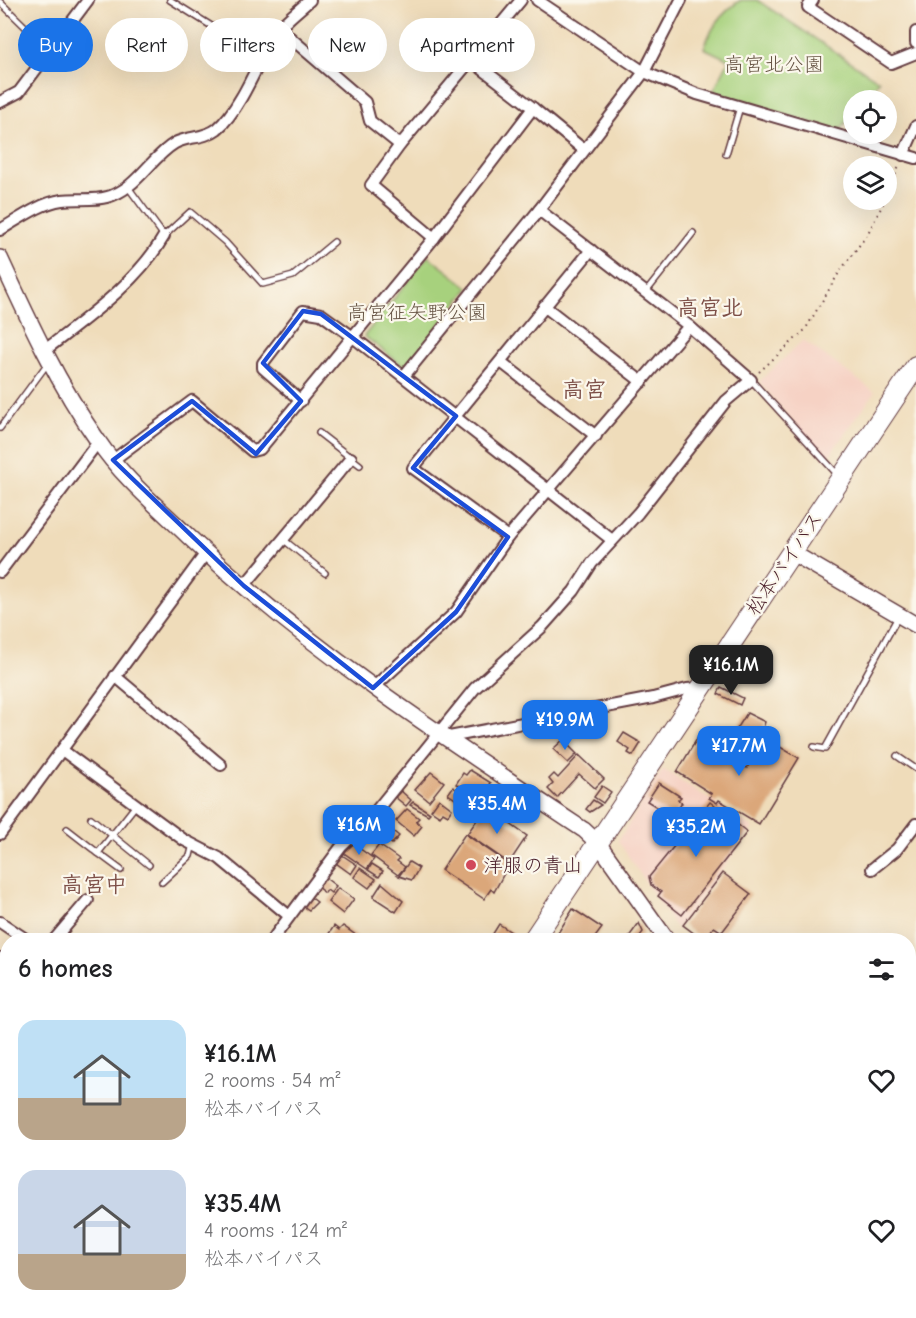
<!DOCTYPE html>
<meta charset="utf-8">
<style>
:root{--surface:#fff;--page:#f2f2f2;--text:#202124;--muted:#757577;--accent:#1a73e8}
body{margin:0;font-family:"Comic Neue","Klee One",sans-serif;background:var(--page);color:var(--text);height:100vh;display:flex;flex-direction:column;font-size:22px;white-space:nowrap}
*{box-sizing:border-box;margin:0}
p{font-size:20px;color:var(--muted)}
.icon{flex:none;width:33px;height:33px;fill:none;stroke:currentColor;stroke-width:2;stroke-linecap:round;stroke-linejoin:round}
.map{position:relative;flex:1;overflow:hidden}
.details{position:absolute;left:0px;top:933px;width:916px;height:386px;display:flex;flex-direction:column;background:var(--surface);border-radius:24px 24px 0 0;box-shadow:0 6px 24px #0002}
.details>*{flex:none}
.top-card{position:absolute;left:18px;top:18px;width:600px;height:54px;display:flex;gap:12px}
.buttons{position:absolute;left:843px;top:90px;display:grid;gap:12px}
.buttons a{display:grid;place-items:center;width:54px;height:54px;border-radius:50%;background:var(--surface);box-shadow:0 6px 24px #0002;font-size:30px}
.price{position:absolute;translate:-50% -51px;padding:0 14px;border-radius:12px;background:var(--accent);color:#fff;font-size:20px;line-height:39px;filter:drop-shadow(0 2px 3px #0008)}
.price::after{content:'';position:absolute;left:50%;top:36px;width:18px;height:14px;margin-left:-9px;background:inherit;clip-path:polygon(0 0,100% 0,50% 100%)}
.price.current{background:#222;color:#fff}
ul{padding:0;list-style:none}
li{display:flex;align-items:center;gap:18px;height:150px;padding:0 18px}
li span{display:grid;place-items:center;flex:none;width:168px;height:120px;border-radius:18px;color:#555}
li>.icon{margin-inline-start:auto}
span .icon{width:72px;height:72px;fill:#fffc;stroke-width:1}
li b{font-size:26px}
h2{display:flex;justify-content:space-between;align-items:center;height:72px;padding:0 18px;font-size:26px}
.pill{padding:0 21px;border-radius:27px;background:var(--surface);box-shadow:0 6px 24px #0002;font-size:21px;line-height:54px}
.pill.current{background:var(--accent);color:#fff}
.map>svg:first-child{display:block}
.built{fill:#f6d2c4}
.green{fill:#a7d17d;stroke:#787854;stroke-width:1.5}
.building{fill:#dba77a}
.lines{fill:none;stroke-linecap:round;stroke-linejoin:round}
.lane-casing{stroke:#633b40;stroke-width:8}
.street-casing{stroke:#633b40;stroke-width:14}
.secondary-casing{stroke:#633b40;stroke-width:18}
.highway-casing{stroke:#633b40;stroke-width:22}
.path{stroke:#633b40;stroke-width:2;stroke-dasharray:1.5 4.5;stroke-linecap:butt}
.lane{stroke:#fff;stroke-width:5}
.street{stroke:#fff;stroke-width:10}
.secondary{stroke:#fff;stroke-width:15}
.highway{stroke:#fff;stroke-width:20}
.marked{fill:none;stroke:#1d4ed8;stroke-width:4.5;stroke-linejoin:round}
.poi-dot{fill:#d1495b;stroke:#fbf7ec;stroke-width:2}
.labels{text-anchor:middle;stroke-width:4.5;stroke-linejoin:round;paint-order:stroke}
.park-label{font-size:20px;fill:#665444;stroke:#fbf7ec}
.street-label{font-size:20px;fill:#4a1f2b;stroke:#fbf7ec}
.poi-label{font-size:20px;fill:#4a1f2b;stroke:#fbf7ec;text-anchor:start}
.quarter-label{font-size:22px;font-weight:bold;fill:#7d4f47;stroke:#fbf7ec}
</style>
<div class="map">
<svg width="916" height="1318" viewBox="0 0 916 1318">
<rect width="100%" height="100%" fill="#fbf7ec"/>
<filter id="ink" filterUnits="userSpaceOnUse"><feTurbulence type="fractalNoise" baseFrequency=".0167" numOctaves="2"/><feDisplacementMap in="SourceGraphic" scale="12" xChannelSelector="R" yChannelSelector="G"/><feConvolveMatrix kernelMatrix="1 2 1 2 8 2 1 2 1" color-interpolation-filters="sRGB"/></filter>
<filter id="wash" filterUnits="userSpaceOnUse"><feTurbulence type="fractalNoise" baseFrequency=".008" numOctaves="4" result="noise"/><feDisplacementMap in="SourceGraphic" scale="24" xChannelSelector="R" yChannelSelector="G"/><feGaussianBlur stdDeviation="1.35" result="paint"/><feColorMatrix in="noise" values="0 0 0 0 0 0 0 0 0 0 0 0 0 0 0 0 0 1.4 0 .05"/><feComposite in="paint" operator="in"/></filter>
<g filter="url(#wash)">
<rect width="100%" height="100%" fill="#efdcba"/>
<g class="built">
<path d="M803,340L875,392L826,460L759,382Z"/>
<path d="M663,769L753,828L677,929L618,841Z"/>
<path d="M909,1211L916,1216V1318H736L726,1311H909Z"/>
<path d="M230,1311H269L265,1318H227Z"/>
<path d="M367,1311H544L539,1318H378Z"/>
</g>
<g class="green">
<path d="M741,0H757L879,81L863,100H854L853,113L839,132L713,92L729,60L704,48C711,27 722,12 741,0Z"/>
<path d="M428,256L469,288L406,368L364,336Z"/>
</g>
<g id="blocks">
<g class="building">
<path d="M721,687L743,698L740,705L718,694Z"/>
<path d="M747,713L765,722L758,744L735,732Z"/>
<path d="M624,733L641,743L633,756L628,753L630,750L618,742Z"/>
<path d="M698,737L747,768L757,752L767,758L775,744L799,758L759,824L719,800L717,803L709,798L712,794L677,772Z"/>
<path d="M563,740L577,754L568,763L553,749Z"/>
<path d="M579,755L604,779L595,788L579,774L557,798L548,789L553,784L549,779L554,774L558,778Z"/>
<path d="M470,770L491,783L480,799L456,784L463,773L466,775Z"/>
<path d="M431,772L444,782L429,801L415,790Z"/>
<path d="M659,783L681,797L678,800L682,803L673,817L647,801Z"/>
<path d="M602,786L611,792L603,803L594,797Z"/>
<path d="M453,787L474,802L470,809L448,794Z"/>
<path d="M401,791L411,800L406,806L395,797Z"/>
<path d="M439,799L452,809L448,815L443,812L440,816L431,810Z"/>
<path d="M593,800L601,805L590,812L586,809Z"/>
<path d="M413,802L430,813L428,815L410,805Z"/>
<path d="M710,802L747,832L682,915L658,896L661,892L651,885L649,877Z"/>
<path d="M486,807L527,836L509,863L467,834Z"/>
<path d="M407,809L419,818L416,821L422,826L414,836L396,821Z"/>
<path d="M388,812L394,816L388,827L399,836L392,844L372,829L380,817L383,819Z"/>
<path d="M465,834L509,864L494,892L491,889L484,899L441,870Z"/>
<path d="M352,843L374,859L367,869L344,853Z"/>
<path d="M379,845L399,859L397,861L405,867L398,875L371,855Z"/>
<path d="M342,855L357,865L351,874L336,863Z"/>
<path d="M409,862L419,868L412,880L399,876Z"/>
<path d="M372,864L383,871L379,877L368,870Z"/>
<path d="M360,868L376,879L369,888L354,877Z"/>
<path d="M723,873L751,894L722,932L714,927L703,940L683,925Z"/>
<path d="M324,877L336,886L331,893L327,890L325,893L317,887Z"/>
<path d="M382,883L403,901L396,912L373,897Z"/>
<path d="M338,888L354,899L343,914L328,902Z"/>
<path d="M309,896L317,902L309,910L303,906Z"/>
<path d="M573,909L602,928L593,940H563L556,936Z"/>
<path d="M639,923L643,932L637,940H631L628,938Z"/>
<path d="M499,924L514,934L510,940H489Z"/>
<path d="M334,926L339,930L343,926L357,936L354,940H336L328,935Z"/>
<path d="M913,1220L916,1222V1279L911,1275L909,1277V1226Z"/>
<path d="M909,1284L916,1290V1318H845L850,1311H909Z"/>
<path d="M354,1311H364L368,1313L363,1318Z"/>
<path d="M400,1311H420L431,1318H410Z"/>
<path d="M447,1311H529L524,1318H455Z"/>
</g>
</g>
</g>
<g filter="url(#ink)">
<use href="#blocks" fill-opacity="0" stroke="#633b40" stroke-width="1.5"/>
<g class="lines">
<defs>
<g id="lane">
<path d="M170,0L261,57"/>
<path d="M0,2L50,51"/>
<path d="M726,154L740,107"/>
<path d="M128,187L164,236L190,212L225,242L263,284L293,276L334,242"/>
<path d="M646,292L693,233"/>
<path d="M751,380L838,475"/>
<path d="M0,428L45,367"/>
<path d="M319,433L360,465"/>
<path d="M284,540L325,573"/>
<path d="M814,747L825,749L898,617"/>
<path d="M897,756L916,769"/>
<path d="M91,818L149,865"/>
<path d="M67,829L98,853"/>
<path d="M121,870L98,853L136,805"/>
<path d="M162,882L190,856L193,844"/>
<path d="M909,1159L916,1148"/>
<path d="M648,1311L653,1318"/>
<path d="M15,1318L19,1311"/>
</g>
<g id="street">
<path d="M537,0L644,72L697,94L916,158"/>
<path d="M813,0L808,7L891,63L916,53"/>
<path d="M279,28L365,102L370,121L400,145"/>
<path d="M916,32V43"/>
<path d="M0,102L19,92L88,0"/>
<path d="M533,108L584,150"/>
<path d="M903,155L916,126"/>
<path d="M0,230C19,219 40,203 62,200C76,198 93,201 107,197C136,190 150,158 175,143C188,136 204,139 217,129C239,111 258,64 271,39C280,24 297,12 310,0"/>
<path d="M434,238L371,185L400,145L521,0"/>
<path d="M544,306L642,382"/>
<path d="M44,351C86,318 137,283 164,236"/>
<path d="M501,362L596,436"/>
<path d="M404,376L539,210L644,72L681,0"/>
<path d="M301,401L263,368V363L303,311L321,314L353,337L612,540"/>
<path d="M113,460L192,401L252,451L260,449L434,238L533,108L472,61"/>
<path d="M508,537L413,468L591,250"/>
<path d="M0,572L98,442"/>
<path d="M244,586L351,458"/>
<path d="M115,676L221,765"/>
<path d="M373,688L456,612L508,537L689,326"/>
<path d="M444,738L653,698L687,689L700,688"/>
<path d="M62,750L184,840L219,858L288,915"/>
<path d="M0,834L206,553"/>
<path d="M872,869L897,849L916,824"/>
<path d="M0,922L27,940"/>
<path d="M54,940L88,900"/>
<path d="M272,940L341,847L367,822L475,688L542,627L574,591L592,563L638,513L726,401L751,380L689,326L539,210"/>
<path d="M0,959L1,958"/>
<path d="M0,1014L8,1020"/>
<path d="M0,1128L8,1132"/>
<path d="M678,1318L682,1311"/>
</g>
<g id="secondary">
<path d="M0,258C29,321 58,384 98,441C122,477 157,506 188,536C308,649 446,739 584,830L598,843L667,940"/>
<path d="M791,552L916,625"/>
<path d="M909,1195L916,1200"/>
<path d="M0,1264L8,1271"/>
<path d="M0,1299L8,1296"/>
<path d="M53,1311L61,1318"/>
</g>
<g id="highway">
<path d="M533,940L916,366"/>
<path d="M283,1318L287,1311"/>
</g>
</defs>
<use href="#lane" class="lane-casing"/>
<use href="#street" class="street-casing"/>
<use href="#secondary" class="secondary-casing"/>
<use href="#highway" class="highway-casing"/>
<g class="path">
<path d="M886,197L900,164"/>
<path d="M759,372L805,330L840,271L867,235L885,200"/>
</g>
<use href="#lane" class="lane"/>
<use href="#street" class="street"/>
<use href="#secondary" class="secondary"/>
<use href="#highway" class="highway"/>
</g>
</g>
<path class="marked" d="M303,311L321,314L456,416L413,468L508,537L456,612L373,688L244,586L113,460L192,401L256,454L301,401L263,363Z"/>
<circle class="poi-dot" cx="471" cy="865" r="6"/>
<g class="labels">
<g class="park-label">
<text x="774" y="71">高宮北公園</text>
<text x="417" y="319">高宮征矢野公園</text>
</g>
<g class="street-label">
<text transform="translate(784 563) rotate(-56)" y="7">松本バイパス</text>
</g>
<g class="poi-label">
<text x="483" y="872">洋服の青山</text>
</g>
<g class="quarter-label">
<text x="710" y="315">高宮北</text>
<text x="584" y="397">高宮</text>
<text x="94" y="892">高宮中</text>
</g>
</g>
</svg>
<div class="buttons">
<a><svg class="icon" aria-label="locate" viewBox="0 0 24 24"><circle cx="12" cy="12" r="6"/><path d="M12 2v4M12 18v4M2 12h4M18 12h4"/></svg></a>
<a><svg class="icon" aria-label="layers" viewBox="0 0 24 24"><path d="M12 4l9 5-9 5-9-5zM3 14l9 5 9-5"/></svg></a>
</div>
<b class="price current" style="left:731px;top:696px">¥16.1M</b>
<b class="price" style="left:565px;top:751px">¥19.9M</b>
<b class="price" style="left:739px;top:777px">¥17.7M</b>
<b class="price" style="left:497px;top:835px">¥35.4M</b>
<b class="price" style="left:359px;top:856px">¥16M</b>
<b class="price" style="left:696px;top:858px">¥35.2M</b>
<div class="top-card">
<a class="pill current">Buy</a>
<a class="pill">Rent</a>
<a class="pill">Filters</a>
<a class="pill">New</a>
<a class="pill">Apartment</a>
</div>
<section class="details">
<h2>6 homes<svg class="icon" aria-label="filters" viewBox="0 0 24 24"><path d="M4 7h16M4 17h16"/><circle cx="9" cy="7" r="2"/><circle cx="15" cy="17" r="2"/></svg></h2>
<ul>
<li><span style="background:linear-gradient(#bfe0f5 65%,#b9a48a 0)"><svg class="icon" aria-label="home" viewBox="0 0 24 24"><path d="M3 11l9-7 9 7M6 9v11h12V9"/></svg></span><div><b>¥16.1M</b><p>2 rooms · 54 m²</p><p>松本バイパス</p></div><svg class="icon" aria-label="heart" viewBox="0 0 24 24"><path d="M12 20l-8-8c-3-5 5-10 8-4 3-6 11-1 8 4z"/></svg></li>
<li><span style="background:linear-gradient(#c9d6e8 70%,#b9a48a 0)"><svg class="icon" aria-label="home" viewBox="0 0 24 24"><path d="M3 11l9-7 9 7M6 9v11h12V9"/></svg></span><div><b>¥35.4M</b><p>4 rooms · 124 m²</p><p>松本バイパス</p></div><svg class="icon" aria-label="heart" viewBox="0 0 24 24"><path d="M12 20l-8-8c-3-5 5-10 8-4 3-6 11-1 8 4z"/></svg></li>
</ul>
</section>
</div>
